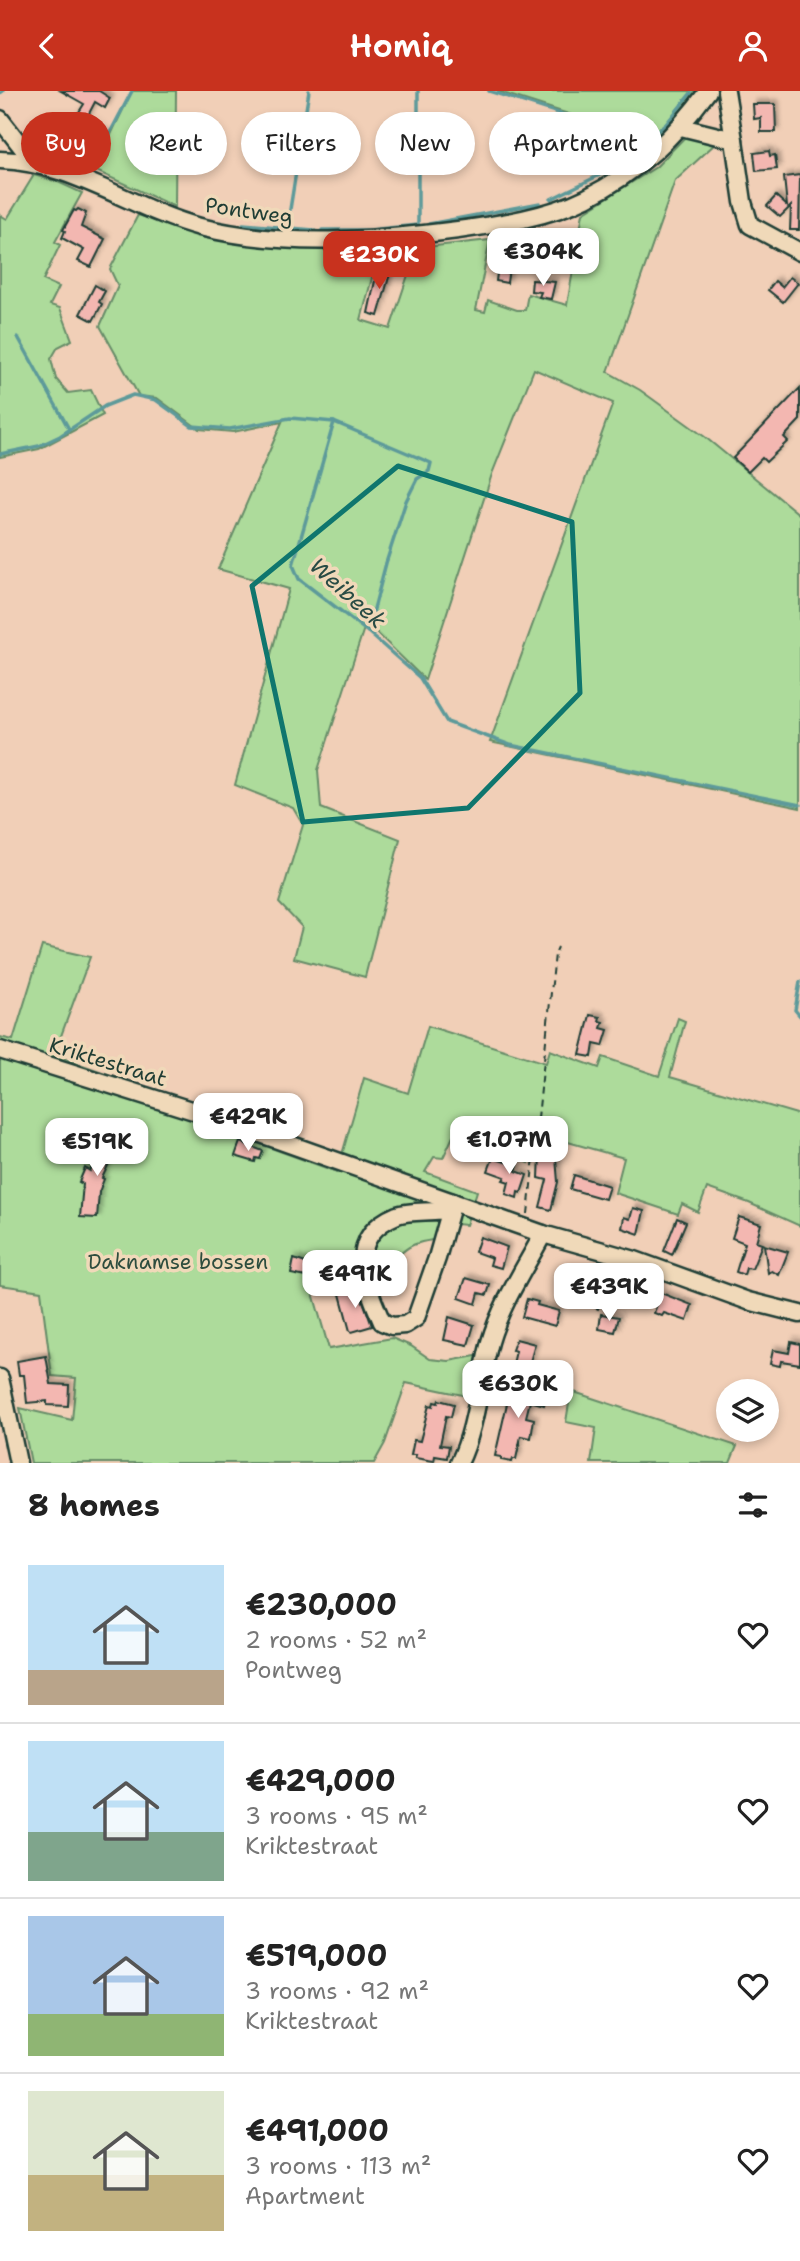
<!DOCTYPE html>
<meta charset="utf-8">
<style>
:root{--surface:#fff;--page:#f6f6f6;--text:#222;--muted:#767676;--line:#e0e0e0;--accent:#c8321e}
body{margin:0;font-family:"Shantell Sans",sans-serif;background:var(--page);color:var(--text);height:100vh;display:flex;flex-direction:column;font-size:26px;white-space:nowrap}
*{box-sizing:border-box;margin:0}
p{font-size:23px;color:var(--muted)}
.icon{flex:none;width:38px;height:38px;fill:none;stroke:currentColor;stroke-width:2;stroke-linecap:round;stroke-linejoin:round}
.map{position:relative;height:1372px;overflow:hidden}
.drawer{display:flex;flex-direction:column;background:var(--surface);flex:1}
.drawer>*{flex:none}
.top-card{position:absolute;left:21px;top:21px;width:760px;height:63px;display:flex;gap:14px}
.fabs{position:absolute;left:716px;top:1288px;display:grid;gap:14px}
.fabs a{display:grid;place-items:center;width:63px;height:63px;border-radius:50%;background:var(--surface);box-shadow:0 4px 10px #0003;font-size:35px}
.price{position:absolute;translate:-50% -60px;padding:0 16px;border-radius:14px;background:#fff;color:#222;font-size:23px;line-height:46px;filter:drop-shadow(0 2px 4px #0008)}
.price::after{content:'';position:absolute;left:50%;top:42px;width:21px;height:16px;margin-left:-10px;background:inherit;clip-path:polygon(0 0,100% 0,50% 100%)}
.price.active{background:var(--accent);color:#fff}
ul{padding:0;list-style:none}
li{display:flex;align-items:center;gap:21px;height:175px;padding:0 28px}
li+li{border-top:2px solid var(--line)}
li span{display:grid;place-items:center;flex:none;width:196px;height:140px;border-radius:0px;color:#555}
li>.icon{margin-inline-start:auto}
span .icon{width:84px;height:84px;fill:#fffc;stroke-width:1}
li b{font-size:30px}
h2{display:flex;justify-content:space-between;align-items:center;height:84px;padding:0 28px;font-size:30px}
.tag{padding:0 24px;border-radius:32px;background:var(--surface);box-shadow:0 4px 10px #0003;font-size:24px;line-height:63px}
.tag.active{background:var(--accent);color:#fff}
header{display:flex;justify-content:space-between;align-items:center;height:91px;padding:0 28px;background:var(--accent);color:#fff;font-size:32px;font-weight:600}
.map>svg:first-child{display:block}
.green{fill:#addb9b;stroke:#668c68;stroke-width:2}
.lines{fill:none;stroke-linecap:round;stroke-linejoin:round}
.stream{stroke:#5d9a9a;stroke-width:3.5}
.building{fill:#f3b7b1;stroke:#1f3d34;stroke-width:2;filter:url(#shadow)}
.minor-casing{stroke:#1f3d34;stroke-width:21}
.path{stroke:#1f3d34;stroke-width:2;stroke-dasharray:7 5;stroke-linecap:butt}
.minor{stroke:#f0d9b9;stroke-width:16}
.marked{fill:none;stroke:#0f766e;stroke-width:5;stroke-linejoin:round}
.labels{text-anchor:middle;stroke-width:7;stroke-linejoin:round;paint-order:stroke}
.street-label{font-size:21px;fill:#1f3d34;stroke:#f0d9b9}
.park-label{font-size:21px;fill:#2d4d3e;stroke:#f0d9b9}
.water-label{font-size:23px;font-style:italic;fill:#294c45;stroke:#f0d9b9}
</style>
<header><svg class="icon" aria-label="back" viewBox="0 0 24 24"><path d="M15 5l-7 7 7 7"/></svg>Homiq<svg class="icon" aria-label="person" viewBox="0 0 24 24"><circle cx="12" cy="8" r="4"/><path d="M4 21q1-7 8-7t8 7"/></svg></header>
<div class="map">
<svg width="800" height="1372" viewBox="0 0 800 1372">
<defs>
<filter id="shadow"><feDropShadow dx="3.5" dy="-3.5" stdDeviation="2" flood-color="#0004"/></filter>
</defs>
<rect width="100%" height="100%" fill="#f1cfb7"/>
<filter id="ink" filterUnits="userSpaceOnUse"><feTurbulence type="fractalNoise" baseFrequency=".0143" numOctaves="2"/><feDisplacementMap in="SourceGraphic" scale="14" xChannelSelector="R" yChannelSelector="G"/><feConvolveMatrix kernelMatrix="1 2 1 2 8 2 1 2 1" color-interpolation-filters="sRGB"/></filter>
<g filter="url(#ink)">
<g class="green">
<path d="M132,0H176L175,116L94,79Z"/>
<path d="M497,0H696L678,24L641,57L612,37Z"/>
<path d="M687,44L718,50L675,90L608,281L640,299L705,346L800,424V717L490,651L613,312L534,278L492,383L425,589L366,531L318,679L321,717L400,748L365,886L294,867L302,836L279,812L303,734L293,717L235,694L289,498L218,478L282,331L233,341L199,338L157,307L139,305L100,235L118,195L110,178L138,124L192,141L253,154L340,159L339,169L375,175L361,229L390,238L417,157L490,149L476,219L485,221L488,209L517,219H525L528,203L567,214L583,122L656,76Z"/>
<path d="M34,84L58,91L82,102L55,151L60,154L43,189L59,196L50,214L60,217L72,249L58,256L51,268L56,288L68,302L91,299L103,324L39,358L0,366V124L7,128Z"/>
<path d="M42,855L90,866L54,964L239,1029L230,1042L337,1081L364,987L408,1002L428,935L546,972L550,959L599,977L603,966L659,985L678,927L685,930L670,986L800,1024V1135L749,1112L707,1097L698,1121L682,1113L678,1123L615,1102L624,1067L533,1041L529,1072L501,1062V1055L455,1041L443,1067L434,1066L425,1081L477,1100L466,1134L457,1133L448,1148C413,1149 406,1155 383,1180L329,1185L313,1202L329,1258L392,1247L411,1255L430,1268L449,1270L481,1264L472,1306L406,1292L385,1352L374,1372H31L20,1317L72,1329L76,1287L52,1285L41,1200L0,1194V946L13,949Z"/>
<path d="M571,1300L737,1355L730,1372H591L596,1337L566,1331Z"/>
</g>
<g class="lines">
<g class="stream">
<path d="M489,0L615,40L636,58L666,33L691,2"/>
<path d="M0,2L3,0"/>
<path d="M17,39L28,47"/>
<path d="M35,52L54,61"/>
<path d="M90,80L132,0"/>
<path d="M551,108L616,76L636,58"/>
<path d="M243,133L314,139"/>
<path d="M429,133L540,112"/>
<path d="M287,137L309,0"/>
<path d="M322,139H369L418,134V0"/>
<path d="M18,246L69,338"/>
<path d="M334,331L431,372L429,380L417,388L406,410L386,472L368,541"/>
<path d="M0,363L39,355L60,345L105,315L133,304L156,309L192,335L230,338L290,327L334,331L293,474L299,488L368,541L420,587L447,631L510,654L800,714"/>
<path d="M800,891L795,919L800,925"/>
</g>
</g>
<g class="building">
<path d="M61,0H99L110,7L105,17L95,11L84,32L106,44L99,55L90,50L81,64L66,55L78,35L72,32L84,13Z"/>
<path d="M753,13H775L776,41H761V27L754,28Z"/>
<path d="M769,60L770,65L775,64L777,78L756,80L754,62Z"/>
<path d="M800,84L799,139H790L791,115L780,126L767,115L776,105L787,115L784,86Z"/>
<path d="M78,118L86,122L81,136L105,148L91,176L78,170L84,159L62,147L65,140L63,139L74,119L76,120Z"/>
<path d="M501,151L512,153L507,192L496,190Z"/>
<path d="M378,176L391,179L378,225L368,222Z"/>
<path d="M790,186L798,192L783,211L768,199L775,190L782,196Z"/>
<path d="M532,189L555,191L551,208L539,206L541,201L531,200Z"/>
<path d="M95,194L105,200L99,211L102,213L93,230L80,223Z"/>
<path d="M800,297V329L784,346L788,350L766,371L762,367L748,381L733,367Z"/>
<path d="M590,924L600,926L599,930L603,931L601,937L608,939L603,955L594,953L592,966L580,964Z"/>
<path d="M109,1045L123,1052L115,1067L112,1066L102,1087L104,1088L99,1101L97,1127L80,1126L83,1093L79,1091L85,1077L90,1080Z"/>
<path d="M240,1051L263,1060L260,1068L256,1067L255,1071L235,1065Z"/>
<path d="M540,1063L556,1067L558,1091L551,1119L540,1116L547,1089L539,1087Z"/>
<path d="M493,1067L518,1075L516,1080L527,1084L521,1102L518,1101L517,1107L506,1103L509,1091L503,1089L505,1086L488,1080Z"/>
<path d="M574,1084L609,1095L605,1108L570,1098Z"/>
<path d="M633,1117L644,1120L639,1143L622,1137L624,1126L630,1128Z"/>
<path d="M739,1126L761,1133L756,1151L762,1153L752,1178L746,1177L744,1184L736,1181L745,1152L732,1147Z"/>
<path d="M677,1127L686,1131L672,1164L664,1160Z"/>
<path d="M480,1146L507,1156L501,1177L490,1174L492,1167L475,1161Z"/>
<path d="M764,1154L788,1161L779,1184L772,1180L768,1182Z"/>
<path d="M294,1168L314,1175L312,1187L291,1183Z"/>
<path d="M602,1181L612,1185L598,1218L588,1213Z"/>
<path d="M466,1187L490,1194L487,1204L479,1202L476,1213L459,1207Z"/>
<path d="M358,1196L372,1235L352,1241L350,1240L340,1203Z"/>
<path d="M661,1202L692,1214L687,1230L664,1222L662,1225L654,1222Z"/>
<path d="M527,1208L538,1211L537,1214L559,1220L555,1235L522,1226Z"/>
<path d="M601,1223L619,1226L615,1241L599,1238Z"/>
<path d="M449,1226L474,1234L468,1254L444,1249Z"/>
<path d="M516,1248L535,1253L528,1278L513,1273L516,1260L512,1259Z"/>
<path d="M791,1251L800,1253V1273L781,1270L780,1275L770,1273L773,1259L789,1262Z"/>
<path d="M46,1265L51,1293L69,1294L68,1315L47,1314V1310L27,1312L24,1284H19L17,1270Z"/>
<path d="M538,1293L549,1296L544,1314L530,1310L526,1326L534,1328L531,1347L521,1345L516,1368H513L512,1371L501,1369V1366L495,1365L511,1295L536,1301Z"/>
<path d="M439,1309L454,1313L451,1326L446,1325L440,1354L449,1355L447,1367L435,1365L434,1370L415,1367L416,1364H411L414,1349L420,1350L429,1314L433,1315L434,1311L438,1312Z"/>
</g>
<g class="lines">
<defs>
<g id="minor">
<path d="M726,0L734,49"/>
<path d="M0,28L35,73"/>
<path d="M681,36L734,49L743,111L750,134L800,161"/>
<path d="M0,69C72,71 132,118 200,136C285,157 372,150 458,139C500,133 548,126 586,107C638,81 674,46 708,0"/>
<path d="M0,959L216,1027L543,1143L635,1169L748,1210L800,1223"/>
<path d="M451,1118C435,1122 410,1119 397,1124C344,1146 365,1191 382,1231L392,1235L405,1234L416,1227L437,1167L453,1111"/>
<path d="M0,1287L18,1372"/>
<path d="M459,1372C476,1338 480,1288 490,1251C501,1213 525,1177 543,1143"/>
</g>
</defs>
<use href="#minor" class="minor-casing"/>
<path class="path" d="M528,1123L555,863L558,856"/>
<use href="#minor" class="minor"/>
</g>
</g>
<path class="marked" d="M398,375L572,431L580,602L468,717L303,731L252,495Z"/>
<g class="labels">
<g class="street-label">
<text transform="translate(249 120) rotate(8)" y="7">Pontweg</text>
<text transform="translate(108 971) rotate(17)" y="7">Kriktestraat</text>
</g>
<g class="park-label">
<text x="178" y="1178">Daknamse bossen</text>
</g>
<g class="water-label">
<text transform="translate(348 502) rotate(42)" y="8">Weibeek</text>
</g>
</g>
</svg>
<div class="fabs">
<a><svg class="icon" aria-label="layers" viewBox="0 0 24 24"><path d="M12 4l9 5-9 5-9-5zM3 14l9 5 9-5"/></svg></a>
</div>
<b class="price" style="left:543px;top:197px">€304K</b>
<b class="price active" style="left:379px;top:200px">€230K</b>
<b class="price" style="left:248px;top:1062px">€429K</b>
<b class="price" style="left:509px;top:1085px">€1.07M</b>
<b class="price" style="left:97px;top:1087px">€519K</b>
<b class="price" style="left:355px;top:1219px">€491K</b>
<b class="price" style="left:609px;top:1232px">€439K</b>
<b class="price" style="left:518px;top:1329px">€630K</b>
<div class="top-card">
<a class="tag active">Buy</a>
<a class="tag">Rent</a>
<a class="tag">Filters</a>
<a class="tag">New</a>
<a class="tag">Apartment</a>
</div>
</div>
<section class="drawer">
<h2>8 homes<svg class="icon" aria-label="filters" viewBox="0 0 24 24"><path d="M4 7h16M4 17h16"/><circle cx="9" cy="7" r="2"/><circle cx="15" cy="17" r="2"/></svg></h2>
<ul>
<li><span style="background:linear-gradient(#bfe0f5 75%,#b9a48a 0)"><svg class="icon" aria-label="home" viewBox="0 0 24 24"><path d="M3 11l9-7 9 7M6 9v11h12V9"/></svg></span><div><b>€230,000</b><p>2 rooms · 52 m²</p><p>Pontweg</p></div><svg class="icon" aria-label="heart" viewBox="0 0 24 24"><path d="M12 20l-8-8c-3-5 5-10 8-4 3-6 11-1 8 4z"/></svg></li>
<li><span style="background:linear-gradient(#bfe0f5 65%,#7fa58c 0)"><svg class="icon" aria-label="home" viewBox="0 0 24 24"><path d="M3 11l9-7 9 7M6 9v11h12V9"/></svg></span><div><b>€429,000</b><p>3 rooms · 95 m²</p><p>Kriktestraat</p></div><svg class="icon" aria-label="heart" viewBox="0 0 24 24"><path d="M12 20l-8-8c-3-5 5-10 8-4 3-6 11-1 8 4z"/></svg></li>
<li><span style="background:linear-gradient(#a9c7e8 70%,#8fb573 0)"><svg class="icon" aria-label="home" viewBox="0 0 24 24"><path d="M3 11l9-7 9 7M6 9v11h12V9"/></svg></span><div><b>€519,000</b><p>3 rooms · 92 m²</p><p>Kriktestraat</p></div><svg class="icon" aria-label="heart" viewBox="0 0 24 24"><path d="M12 20l-8-8c-3-5 5-10 8-4 3-6 11-1 8 4z"/></svg></li>
<li><span style="background:linear-gradient(#dfe7d0 60%,#c2b280 0)"><svg class="icon" aria-label="home" viewBox="0 0 24 24"><path d="M3 11l9-7 9 7M6 9v11h12V9"/></svg></span><div><b>€491,000</b><p>3 rooms · 113 m²</p><p>Apartment</p></div><svg class="icon" aria-label="heart" viewBox="0 0 24 24"><path d="M12 20l-8-8c-3-5 5-10 8-4 3-6 11-1 8 4z"/></svg></li>
</ul>
</section>
